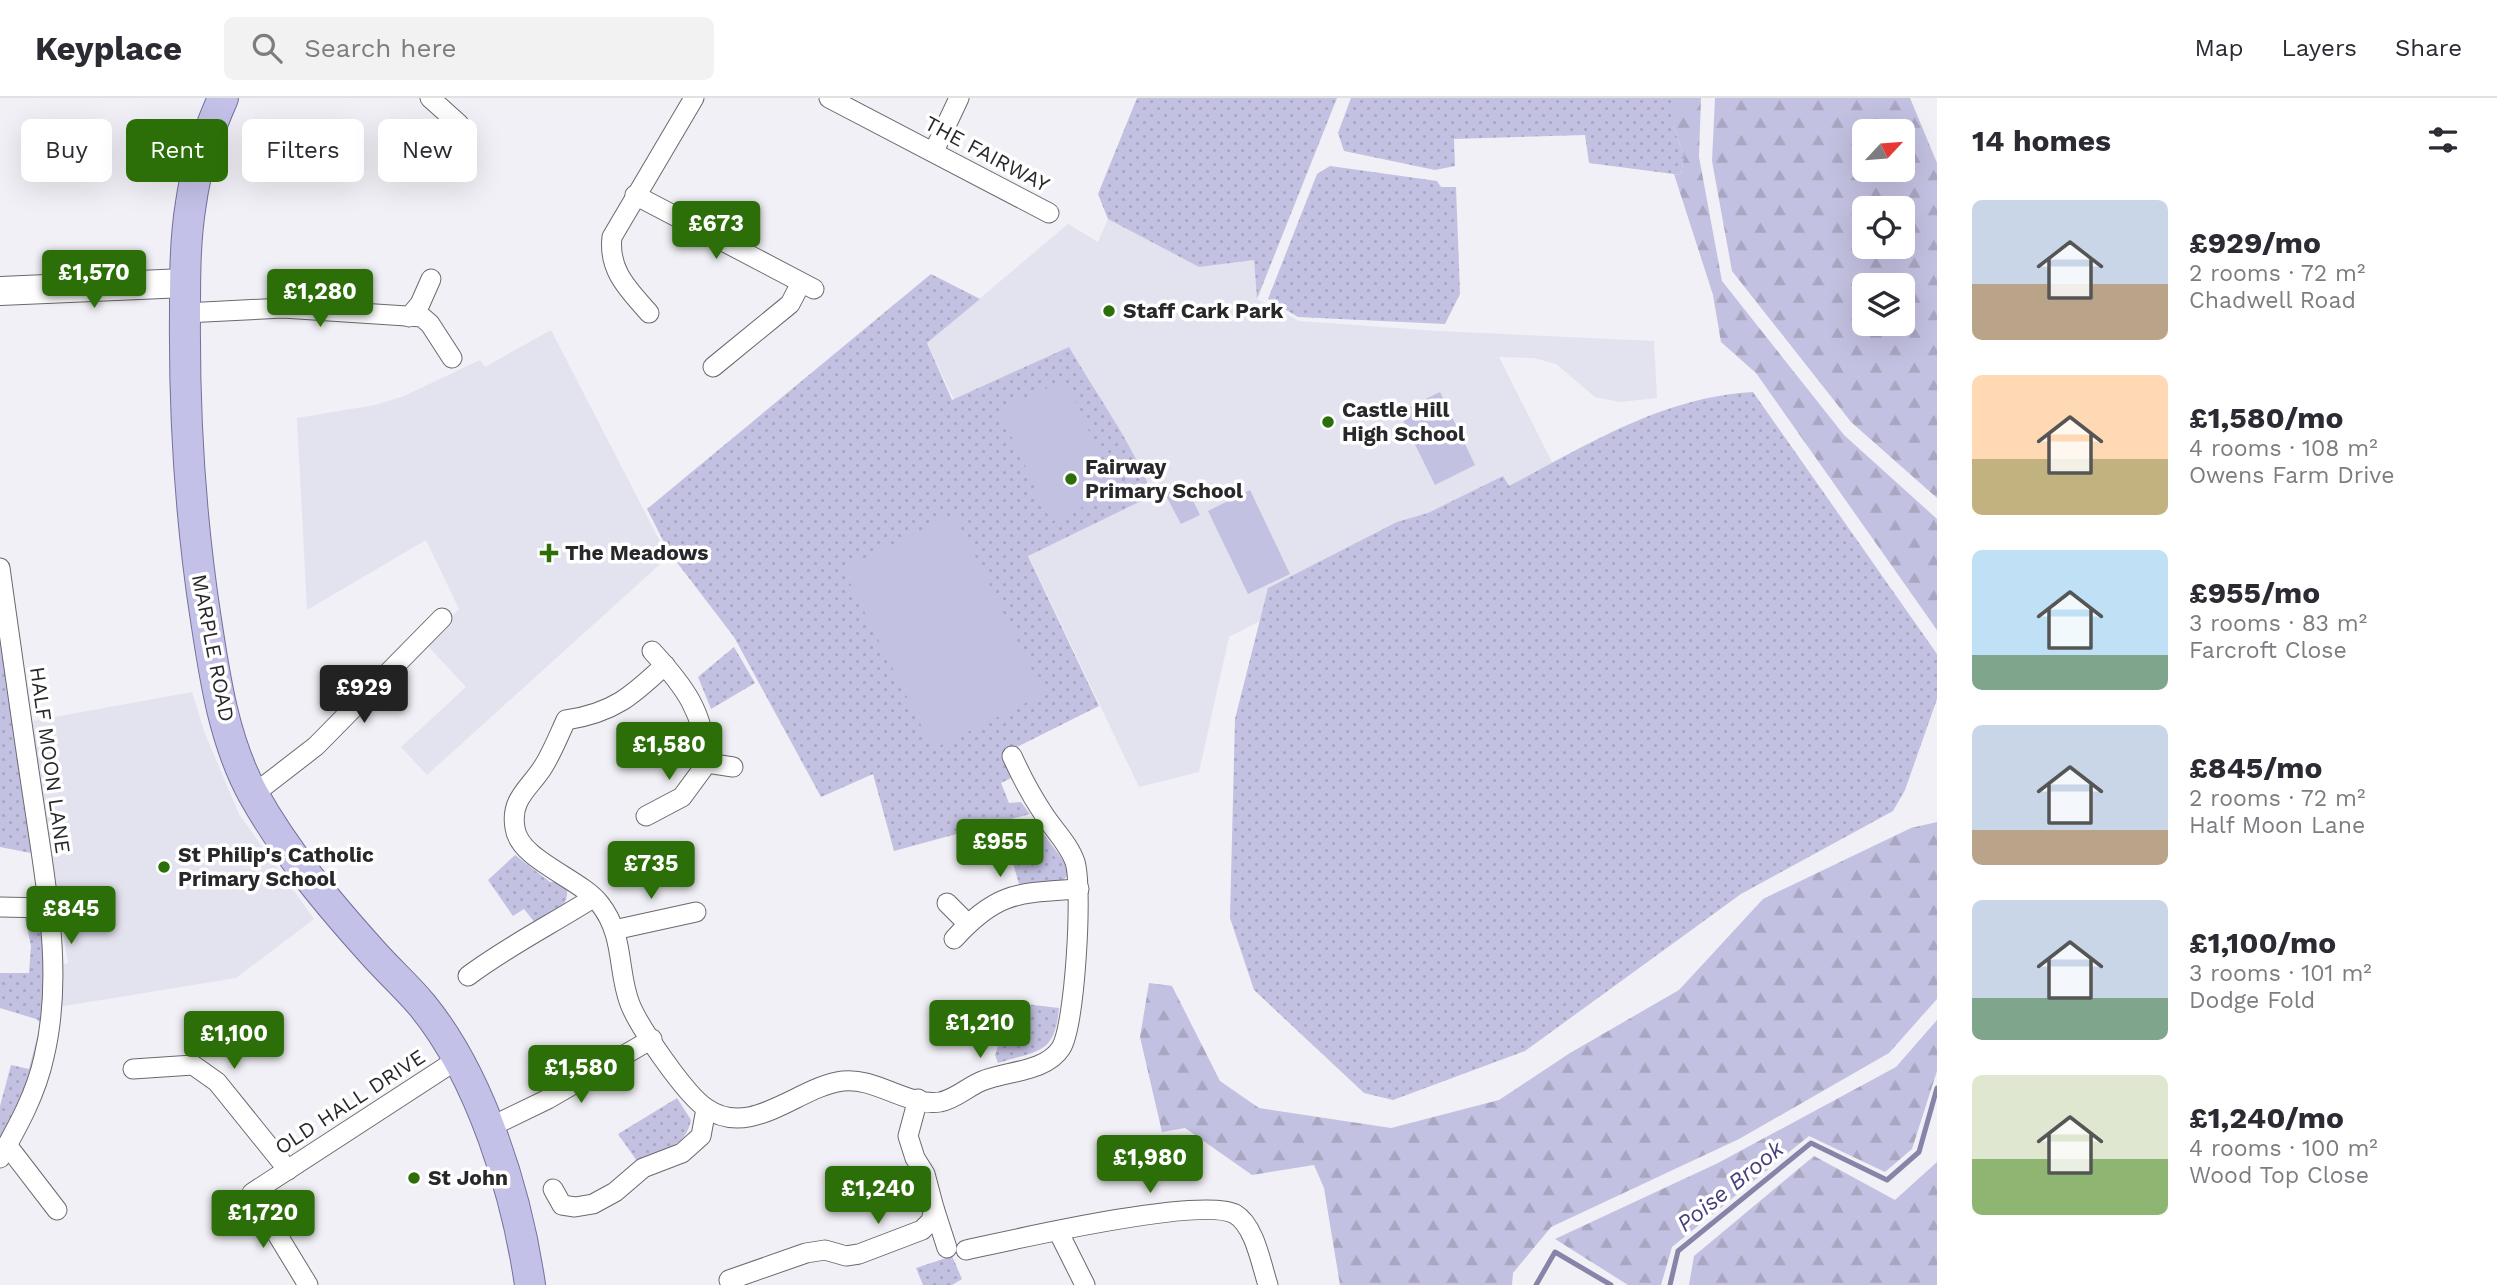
<!DOCTYPE html>
<meta charset="utf-8">
<style>
:root{--surface:#fff;--page:#f2f2f3;--text:#2b2b33;--muted:#7c7c81;--line:#e1e1e2;--accent:#2c6e07}
body{margin:0;font-family:"Work Sans",sans-serif;background:var(--page);color:var(--text);height:100vh;display:flex;flex-direction:column;font-size:26px;white-space:nowrap}
*{box-sizing:border-box;margin:0}
p{font-size:23px;color:var(--muted)}
.icon{flex:none;width:38px;height:38px;fill:none;stroke:currentColor;stroke-width:2;stroke-linecap:round;stroke-linejoin:round}
.map{position:relative;flex:1;overflow:hidden}
.details{display:flex;flex-direction:column;background:var(--surface);width:560px}
.details>*{flex:none}
.guide{position:absolute;left:21px;top:21px;width:665px;height:63px;display:flex;gap:14px}
.needle{width:46px;rotate:64deg}
.fabs{position:absolute;left:1852px;top:21px;display:grid;gap:14px}
.fabs a{display:grid;place-items:center;width:63px;height:63px;border-radius:10px;background:var(--surface);box-shadow:0 7px 28px #0002;font-size:35px}
.price{position:absolute;translate:-50% -60px;padding:0 16px;border-radius:7px;background:var(--accent);color:#fff;font-size:23px;line-height:46px;filter:drop-shadow(0 2px 4px #0008)}
.price::after{content:'';position:absolute;left:50%;top:42px;width:21px;height:16px;margin-left:-10px;background:inherit;clip-path:polygon(0 0,100% 0,50% 100%)}
.price.active{background:#222;color:#fff}
ul{padding:0;list-style:none}
li{display:flex;align-items:center;gap:21px;height:175px;padding:0 35px}
li span{display:grid;place-items:center;flex:none;width:196px;height:140px;border-radius:10px;color:#555}
li>.icon{margin-inline-start:auto}
span .icon{width:84px;height:84px;fill:#fffc;stroke-width:1}
li b{font-size:30px}
h2{display:flex;justify-content:space-between;align-items:center;height:84px;padding:0 35px;font-size:30px}
.tag{padding:0 24px;border-radius:10px;background:var(--surface);box-shadow:0 7px 28px #0002;font-size:24px;line-height:63px}
.tag.active{background:var(--accent);color:#fff}
header{display:flex;align-items:center;gap:42px;box-sizing:border-box;height:98px;padding:0 35px;background:var(--surface);border-bottom:2px solid var(--line)}
header strong{font-size:33px}
nav{display:flex;gap:38px;margin-inline-start:auto;font-size:24px}
.search{width:490px;height:63px;background:var(--page);display:flex;align-items:center;gap:18px;box-sizing:border-box;padding:0 24px;border-radius:10px;color:var(--muted);font-size:26px}
main{display:flex;flex:1;min-height:0}
.map>svg:first-child{display:block}
.built{fill:#e3e2ef}
.green{fill:url(#green-dots)}
.forest{fill:url(#forest-firs);fill-rule:evenodd}
.pitch{fill:#c3c1e1}
.lines{fill:none;stroke-linecap:round;stroke-linejoin:round}
.stream{stroke:#8684a8;stroke-width:5}
.street-casing{stroke:#6a696e;stroke-width:21}
.secondary-casing{stroke:#6a696e;stroke-width:30}
.primary-casing{stroke:#74709b;stroke-width:32}
.street{stroke:#fff;stroke-width:19}
.secondary{stroke:#fff;stroke-width:28}
.primary{stroke:#c4c1e8;stroke-width:30}
.poi-dot{fill:#2c6e07;stroke:#fff;stroke-width:2.5}
.labels{text-anchor:middle;stroke-width:7;stroke-linejoin:round;paint-order:stroke}
.street-label{font-size:21px;fill:#28282a;stroke:#fff}
.poi-label{font-size:21px;font-weight:bold;fill:#28282a;stroke:#fff;text-anchor:start}
.water-label{font-size:23px;font-style:italic;fill:#49407e;stroke:#fff}
</style>
<header>
<strong>Keyplace</strong>
<div class="search"><svg class="icon" aria-label="search" viewBox="0 0 24 24"><circle cx="10" cy="10" r="6"/><path d="M15 15l6 6"/></svg>Search here</div>
<nav><a>Map</a><a>Layers</a><a>Share</a></nav>
</header>
<main>
<div class="map">
<svg width="1937" height="1187" viewBox="0 0 1937 1187">
<defs>
<pattern id="green-dots" width="8" height="8" patternUnits="userSpaceOnUse" patternTransform="scale(1.75)"><rect width="8" height="8" fill="#c3c1e1"/><path d="M2 2h.1M6 6h.1" fill="none" stroke="#a8a6c1" stroke-width="1.8" stroke-linecap="round"/></pattern>
<pattern id="forest-firs" width="22" height="20" patternUnits="userSpaceOnUse" patternTransform="scale(1.75)"><rect width="22" height="20" fill="#c3c1e1"/><path d="M5 1l3.5 6h-7zM16 11l3.5 6h-7z" fill="#a8a6c1"/></pattern>
</defs>
<rect width="100%" height="100%" fill="#f0f0f6"/>
<g class="built">
<path d="M1108,121L1199,169L1254,161L1257,201L1299,223L1437,233L1654,243L1657,300L1620,304L1595,299L1556,266L1534,260L1499,259L1554,368L1229,539L1199,674L1139,689L927,245L1068,126L1098,144Z"/>
<path d="M551,232L668,459L427,677L401,649L466,589L426,546L459,511L426,442L307,512L297,320L375,307L404,298L480,262L485,269Z"/>
<path d="M192,594L205,636L239,716L314,821L236,880L58,909L59,867L68,865L33,653V623Z"/>
</g>
<g class="green">
<path d="M1137,0H1337L1257,201L1254,162L1199,169L1108,121L1098,96Z"/>
<path d="M1351,0H1673V28L1684,58L1681,77L1589,65L1585,37L1454,41L1455,68L1435,72L1344,53L1338,35Z"/>
<path d="M1330,68L1437,83L1441,89H1456L1460,196L1445,226L1298,219L1268,201L1317,76Z"/>
<path d="M931,176L980,201L927,245L952,302L1069,249C1095,294 1125,335 1147,383V393L1139,404L1028,458L1099,608L1001,657L1011,680L1001,685L1009,705L1021,704L1030,716L894,753L873,676L821,699L734,539L669,454L647,411Z"/>
<path d="M1753,294L1937,556V601L1905,692L1893,713L1741,796L1525,953L1393,1002L1364,995L1254,892L1230,820L1235,621L1268,490L1397,424L1428,415L1503,378L1509,388C1587,347 1662,299 1753,294Z"/>
<path d="M0,470L41,757L0,749Z"/>
<path d="M734,549L755,585L711,611L698,579Z"/>
<path d="M1032,721L1067,767L1069,775L1062,784L1019,786L1002,728Z"/>
<path d="M515,757L550,784H557L567,792C569,811 550,817 536,826L524,811L513,818L488,782Z"/>
<path d="M23,810H49V933L0,1060V1008L11,967L29,971L41,925L36,921L0,910V875H29L31,848Z"/>
<path d="M1007,904L1059,910C1055,957 1038,952 998,965L995,957L1004,931Z"/>
<path d="M677,1000L691,1022C686,1049 661,1053 637,1063L618,1036Z"/>
<path d="M952,1158L962,1181L952,1187H923L916,1170Z"/>
</g>
<g class="forest">
<path d="M1673,0H1701L1699,59L1722,183L1844,337L1937,421V532L1756,275L1721,244L1713,197L1674,76L1681,77L1684,58L1673,28Z"/>
<path d="M1715,0H1910L1937,65V400L1851,324L1732,173L1712,63ZM1864,33H1902V72H1864ZM1864,110H1902V149H1864ZM1864,187H1902V226H1864Z"/>
<path d="M1937,724V901L1889,955L1739,1041L1551,1129L1513,1175L1512,1187H1340L1324,1090L1314,1067L1252,1077L1185,1030L1162,1034L1140,939L1149,885L1172,888L1220,983L1259,1010L1391,1030L1499,1002L1570,955L1679,892L1763,801L1911,730Z"/>
<path d="M1937,922V973L1912,1051L1885,1074L1809,1038L1672,1149L1661,1187H1628L1555,1141L1718,1065L1896,969Z"/>
<path d="M1814,1058L1895,1102L1937,1064V1187H1689L1694,1158Z"/>
</g>
<g class="pitch">
<path d="M1065,282L1117,393L1051,424L999,312Z"/>
<path d="M1440,294L1475,367L1435,387L1399,314Z"/>
<path d="M1185,386L1200,417L1181,426L1165,396Z"/>
<path d="M1250,392L1290,476L1248,496L1208,413Z"/>
<path d="M954,416L1044,596L933,651L843,471Z"/>
</g>
<g class="lines">
<g class="stream">
<path d="M1536,1187L1555,1154L1611,1187"/>
<path d="M1670,1187L1678,1153L1811,1045L1887,1082L1919,1054L1937,990"/>
</g>
<defs>
<g id="street">
<path d="M430,0L459,26"/>
<path d="M829,0L1049,115"/>
<path d="M934,53L959,0"/>
<path d="M635,97L814,191"/>
<path d="M185,215L283,210L422,219L430,226L452,260"/>
<path d="M649,215C629,192 608,173 612,139L694,0"/>
<path d="M409,219L420,206L431,181"/>
<path d="M713,269L790,206L801,185"/>
<path d="M0,470C11,549 22,628 34,706C46,789 64,876 44,959C36,996 18,1028 0,1060"/>
<path d="M652,553C685,589 704,614 707,665L733,669"/>
<path d="M665,567C632,598 613,615 566,622C559,637 552,655 543,669C529,691 510,701 515,730C519,762 580,780 600,806C625,838 617,873 630,906C639,929 686,997 706,1010C751,1042 799,988 843,983C875,979 908,1009 940,1004C956,1001 967,989 982,983C1006,973 1046,974 1061,950C1075,928 1083,790 1075,764C1069,746 1053,731 1043,715C1031,697 1021,678 1012,658"/>
<path d="M254,696L316,648L442,520"/>
<path d="M646,718L682,699L707,665"/>
<path d="M947,805L968,826"/>
<path d="M0,809L49,810"/>
<path d="M614,832L696,814"/>
<path d="M954,841C997,793 1019,795 1079,791"/>
<path d="M468,878C508,848 552,826 593,800"/>
<path d="M133,971L193,967L217,984L288,1072"/>
<path d="M488,1030L548,1001L652,941"/>
<path d="M7,1047L57,1112"/>
<path d="M553,1091L562,1107L575,1109L593,1106L615,1094L643,1070L682,1055L701,1038L706,1011"/>
<path d="M934,1110L947,1150"/>
<path d="M1058,1133L1085,1187"/>
<path d="M966,1152C1012,1142 1201,1098 1235,1116C1255,1128 1261,1166 1268,1187"/>
<path d="M729,1182L806,1155L825,1152L846,1158L859,1156L922,1132L931,1123L934,1110L925,1076L915,1060L908,1038L918,1001"/>
<path d="M308,1187L252,1095L458,961"/>
</g>
<path id="secondary" d="M0,193L185,185"/>
<path id="primary" d="M223,0C208,34 196,68 191,105C185,141 185,177 185,214C184,318 190,419 206,522C215,581 224,643 253,696C286,755 328,805 373,855C389,873 407,889 422,907C481,979 517,1096 530,1187"/>
</defs>
<use href="#street" class="street-casing"/>
<use href="#secondary" class="secondary-casing"/>
<use href="#primary" class="primary-casing"/>
<use href="#street" class="street"/>
<use href="#secondary" class="secondary"/>
<use href="#primary" class="primary"/>
</g>
<g class="poi-dot">
<circle cx="1109" cy="213" r="7"/>
<circle cx="1328" cy="324" r="7"/>
<circle cx="1071" cy="381" r="7"/>
<path d="M545.5 444.5h7v7h7v7h-7v7h-7v-7h-7v-7h7z"/>
<circle cx="164" cy="769" r="7"/>
<circle cx="414" cy="1080" r="7"/>
</g>
<g class="labels">
<g class="street-label">
<text transform="translate(987 56) rotate(28)" y="7">THE FAIRWAY</text>
<text transform="translate(213 550) rotate(79)" y="7">MARPLE ROAD</text>
<text transform="translate(50 662) rotate(82)" y="7">HALF MOON LANE</text>
<text transform="translate(350 1004) rotate(-33)" y="7">OLD HALL DRIVE</text>
</g>
<g class="poi-label">
<text x="1123" y="220">Staff Cark Park</text>
<text x="1342" y="319">Castle Hill<tspan x="1342" dy="24">High School</tspan></text>
<text x="1085" y="376">Fairway<tspan x="1085" dy="24">Primary School</tspan></text>
<text x="565" y="462">The Meadows</text>
<text x="178" y="764">St Philip's Catholic<tspan x="178" dy="24">Primary School</tspan></text>
<text x="428" y="1087">St John</text>
</g>
<g class="water-label">
<text transform="translate(1730 1088) rotate(-39)" y="8">Poise Brook</text>
</g>
</g>
</svg>
<div class="fabs">
<a><svg class="needle" viewBox="-14 -14 28 28"><path d="M0-13l5 13h-10z" fill="#e53935"/><path d="M0 13l5-13h-10z" fill="#7c7c81"/></svg></a>
<a><svg class="icon" aria-label="locate" viewBox="0 0 24 24"><circle cx="12" cy="12" r="6"/><path d="M12 2v4M12 18v4M2 12h4M18 12h4"/></svg></a>
<a><svg class="icon" aria-label="layers" viewBox="0 0 24 24"><path d="M12 4l9 5-9 5-9-5zM3 14l9 5 9-5"/></svg></a>
</div>
<b class="price" style="left:716px;top:163px">£673</b>
<b class="price" style="left:94px;top:212px">£1,570</b>
<b class="price" style="left:320px;top:231px">£1,280</b>
<b class="price active" style="left:364px;top:627px">£929</b>
<b class="price" style="left:669px;top:684px">£1,580</b>
<b class="price" style="left:1000px;top:781px">£955</b>
<b class="price" style="left:651px;top:803px">£735</b>
<b class="price" style="left:71px;top:848px">£845</b>
<b class="price" style="left:980px;top:962px">£1,210</b>
<b class="price" style="left:234px;top:973px">£1,100</b>
<b class="price" style="left:581px;top:1007px">£1,580</b>
<b class="price" style="left:1150px;top:1097px">£1,980</b>
<b class="price" style="left:878px;top:1128px">£1,240</b>
<b class="price" style="left:263px;top:1152px">£1,720</b>
<div class="guide">
<a class="tag">Buy</a>
<a class="tag active">Rent</a>
<a class="tag">Filters</a>
<a class="tag">New</a>
</div>
</div>
<section class="details">
<h2>14 homes<svg class="icon" aria-label="filters" viewBox="0 0 24 24"><path d="M4 7h16M4 17h16"/><circle cx="9" cy="7" r="2"/><circle cx="15" cy="17" r="2"/></svg></h2>
<ul>
<li><span style="background:linear-gradient(#c9d6e8 60%,#b9a48a 0)"><svg class="icon" aria-label="home" viewBox="0 0 24 24"><path d="M3 11l9-7 9 7M6 9v11h12V9"/></svg></span><div><b>£929/mo</b><p>2 rooms · 72 m²</p><p>Chadwell Road</p></div></li>
<li><span style="background:linear-gradient(#ffd9b3 60%,#c2b280 0)"><svg class="icon" aria-label="home" viewBox="0 0 24 24"><path d="M3 11l9-7 9 7M6 9v11h12V9"/></svg></span><div><b>£1,580/mo</b><p>4 rooms · 108 m²</p><p>Owens Farm Drive</p></div></li>
<li><span style="background:linear-gradient(#bfe0f5 75%,#7fa58c 0)"><svg class="icon" aria-label="home" viewBox="0 0 24 24"><path d="M3 11l9-7 9 7M6 9v11h12V9"/></svg></span><div><b>£955/mo</b><p>3 rooms · 83 m²</p><p>Farcroft Close</p></div></li>
<li><span style="background:linear-gradient(#c9d6e8 75%,#b9a48a 0)"><svg class="icon" aria-label="home" viewBox="0 0 24 24"><path d="M3 11l9-7 9 7M6 9v11h12V9"/></svg></span><div><b>£845/mo</b><p>2 rooms · 72 m²</p><p>Half Moon Lane</p></div></li>
<li><span style="background:linear-gradient(#c9d6e8 70%,#7fa58c 0)"><svg class="icon" aria-label="home" viewBox="0 0 24 24"><path d="M3 11l9-7 9 7M6 9v11h12V9"/></svg></span><div><b>£1,100/mo</b><p>3 rooms · 101 m²</p><p>Dodge Fold</p></div></li>
<li><span style="background:linear-gradient(#dfe7d0 60%,#8fb573 0)"><svg class="icon" aria-label="home" viewBox="0 0 24 24"><path d="M3 11l9-7 9 7M6 9v11h12V9"/></svg></span><div><b>£1,240/mo</b><p>4 rooms · 100 m²</p><p>Wood Top Close</p></div></li>
</ul>
</section>
</main>
